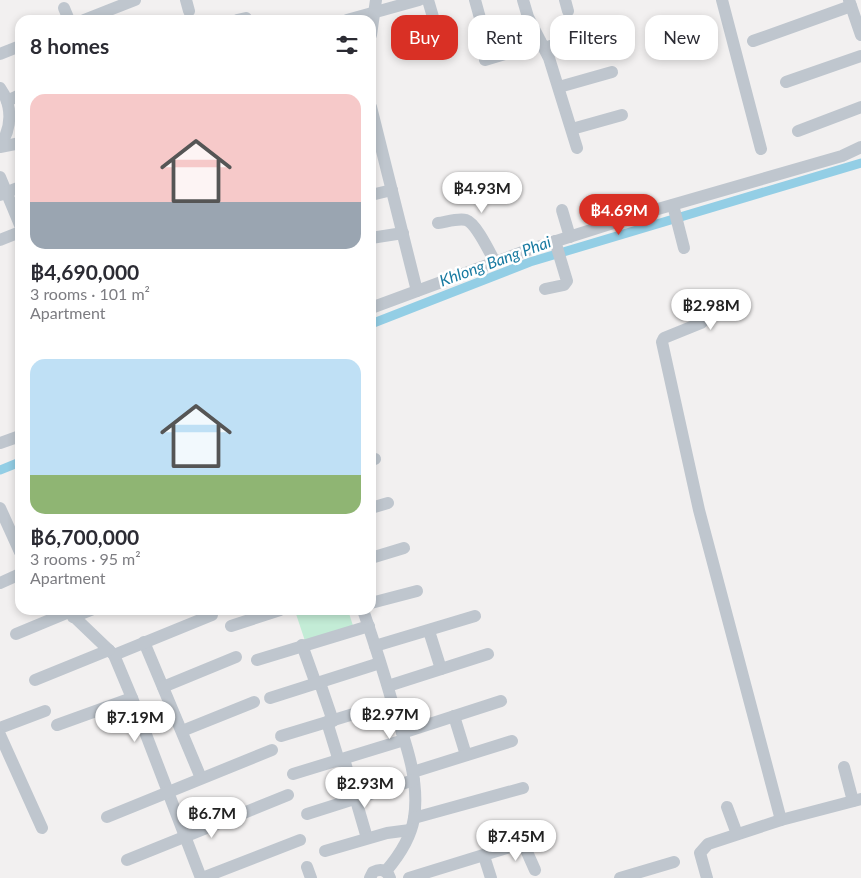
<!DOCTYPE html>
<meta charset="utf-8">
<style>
:root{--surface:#fff;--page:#f7f7f7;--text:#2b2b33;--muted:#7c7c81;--accent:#d93025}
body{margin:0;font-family:Lato,sans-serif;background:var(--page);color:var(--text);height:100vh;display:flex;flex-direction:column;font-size:19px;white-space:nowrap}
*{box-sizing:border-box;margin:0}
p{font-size:16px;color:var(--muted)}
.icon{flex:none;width:28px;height:28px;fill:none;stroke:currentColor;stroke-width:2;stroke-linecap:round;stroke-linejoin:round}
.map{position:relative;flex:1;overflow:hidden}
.details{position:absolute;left:15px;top:15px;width:361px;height:600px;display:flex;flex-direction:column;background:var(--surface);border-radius:15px;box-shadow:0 2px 8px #0003}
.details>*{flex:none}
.banner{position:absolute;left:391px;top:15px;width:394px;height:45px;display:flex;gap:10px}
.price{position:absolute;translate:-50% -42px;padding:0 11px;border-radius:18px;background:#fff;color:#222;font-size:16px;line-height:32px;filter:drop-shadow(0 1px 2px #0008)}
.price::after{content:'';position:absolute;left:50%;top:30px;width:15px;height:11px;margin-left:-8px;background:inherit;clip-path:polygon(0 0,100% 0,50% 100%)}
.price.selected{background:var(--accent);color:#fff}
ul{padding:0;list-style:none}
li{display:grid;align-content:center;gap:10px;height:265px;padding:0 15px}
li span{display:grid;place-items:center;height:155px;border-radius:15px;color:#555}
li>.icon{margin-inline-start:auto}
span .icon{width:90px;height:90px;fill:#fffc;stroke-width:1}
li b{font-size:21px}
h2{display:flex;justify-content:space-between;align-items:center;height:60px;padding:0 15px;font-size:21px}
.tag{padding:0 18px;border-radius:15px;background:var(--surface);box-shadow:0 2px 8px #0003;font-size:18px;line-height:45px}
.tag.selected{background:var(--accent);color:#fff}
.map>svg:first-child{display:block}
.green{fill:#c3ecd6}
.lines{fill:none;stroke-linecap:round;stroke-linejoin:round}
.canal{stroke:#93cee5;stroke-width:9}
.minor{stroke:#bfc6ce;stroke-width:12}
.labels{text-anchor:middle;stroke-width:5;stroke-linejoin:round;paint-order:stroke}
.water-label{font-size:16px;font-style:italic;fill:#187aa1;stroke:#fff}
</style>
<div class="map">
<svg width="861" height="878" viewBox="0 0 861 878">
<rect width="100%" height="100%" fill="#f2f0f0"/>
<path class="green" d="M300,610H348L354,629L306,644L295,611Z"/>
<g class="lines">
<g class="canal">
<path d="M371,324L530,262L861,163"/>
<path d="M0,470L20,462"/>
</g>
<g class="minor">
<path d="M186,0L189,11"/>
<path d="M428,0L440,41"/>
<path d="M475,0L483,29"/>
<path d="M523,0L528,17L549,58L577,148"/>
<path d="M565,0L568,11"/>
<path d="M722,0L761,149"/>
<path d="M849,0L861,35"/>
<path d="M64,8L69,20"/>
<path d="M84,20L135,0"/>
<path d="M237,20L246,18"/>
<path d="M347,20L419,0"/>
<path d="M371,35L376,0"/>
<path d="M753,41L851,6"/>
<path d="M544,48L597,32"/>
<path d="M0,54L20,46"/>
<path d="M485,60L541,43"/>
<path d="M786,82L861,56"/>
<path d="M559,87L612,72"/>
<path d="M0,88C13,106 12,128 0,146"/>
<path d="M7,101L20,95"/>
<path d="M371,107L417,291"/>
<path d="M572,129L622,115"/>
<path d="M798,131L861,107"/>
<path d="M0,147L20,143"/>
<path d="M0,177L20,225"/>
<path d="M0,195L20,187"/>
<path d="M371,195L392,190"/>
<path d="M673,205L684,248"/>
<path d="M562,210L570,237"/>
<path d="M438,223C446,222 458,218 466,220C476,223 490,253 495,262"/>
<path d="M371,238L403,233"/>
<path d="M0,240L20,232"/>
<path d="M545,289L564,285L567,281L555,241"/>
<path d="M727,307L712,313L701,323L664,338L662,342L699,510L781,820"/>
<path d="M371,308L528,250L651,211L842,156L861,147"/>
<path d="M0,443L20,436"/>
<path d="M371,460L375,459"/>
<path d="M0,508L20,552"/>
<path d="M371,508L388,503"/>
<path d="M371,558L404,548"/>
<path d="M0,583L20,574"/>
<path d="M371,603L417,591"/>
<path d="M67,610L114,655L132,698L201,878"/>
<path d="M363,610C374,642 384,673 393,705C405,741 420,780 414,818C411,837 398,857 386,871"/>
<path d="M73,617L91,610"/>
<path d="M231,626L280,610"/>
<path d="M429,631L441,669"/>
<path d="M16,634L69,612"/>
<path d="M144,642L201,778"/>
<path d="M302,645L316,684"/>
<path d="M375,646L475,616"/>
<path d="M114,655L212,615"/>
<path d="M257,660L369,626"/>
<path d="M35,680L109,650"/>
<path d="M320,683L333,721"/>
<path d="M388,686L488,654"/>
<path d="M163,687L236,657"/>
<path d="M270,698L380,663"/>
<path d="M454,716L466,755"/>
<path d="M327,722L339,761"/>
<path d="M57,725L132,698"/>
<path d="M0,728L45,711"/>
<path d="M182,731L254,702"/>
<path d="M402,733L501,701"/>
<path d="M0,735L42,828"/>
<path d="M281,736L393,702"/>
<path d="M344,759L367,838"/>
<path d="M844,767L853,801"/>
<path d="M413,772L512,741"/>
<path d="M293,774L404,740"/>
<path d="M727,807L737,834"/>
<path d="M307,814L414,780"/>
<path d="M107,817L272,750"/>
<path d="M414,818L523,788"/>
<path d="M523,843L535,870"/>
<path d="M325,851L387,833L410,830"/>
<path d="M484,856L491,878"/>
<path d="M127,860L288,795"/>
<path d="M307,867L311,878"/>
<path d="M202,878L300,840"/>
<path d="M370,878L373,872C381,868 387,870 390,878"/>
<path d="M409,878L542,837"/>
<path d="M620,878L674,862"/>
<path d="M707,878L700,853L708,844L781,820L861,799"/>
</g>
</g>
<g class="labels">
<g class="water-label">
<text transform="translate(495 261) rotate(-20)" y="6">Khlong Bang Phai</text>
</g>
</g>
</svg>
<b class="price" style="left:482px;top:214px">฿4.93M</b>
<b class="price selected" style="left:619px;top:236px">฿4.69M</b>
<b class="price" style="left:711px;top:331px">฿2.98M</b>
<b class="price" style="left:390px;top:740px">฿2.97M</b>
<b class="price" style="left:135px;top:743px">฿7.19M</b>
<b class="price" style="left:365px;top:809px">฿2.93M</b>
<b class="price" style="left:212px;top:839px">฿6.7M</b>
<b class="price" style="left:516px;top:862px">฿7.45M</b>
<div class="banner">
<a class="tag selected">Buy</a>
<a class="tag">Rent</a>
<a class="tag">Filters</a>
<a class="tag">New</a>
</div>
<section class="details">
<h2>8 homes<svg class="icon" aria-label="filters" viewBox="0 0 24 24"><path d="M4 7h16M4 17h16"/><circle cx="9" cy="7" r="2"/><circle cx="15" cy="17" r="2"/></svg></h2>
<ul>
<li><span style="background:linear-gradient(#f6c9c9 70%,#9aa5b1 0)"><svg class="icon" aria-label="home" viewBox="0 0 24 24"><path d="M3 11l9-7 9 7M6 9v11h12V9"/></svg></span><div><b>฿4,690,000</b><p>3 rooms · 101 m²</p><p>Apartment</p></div></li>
<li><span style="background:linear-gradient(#bfe0f5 75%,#8fb573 0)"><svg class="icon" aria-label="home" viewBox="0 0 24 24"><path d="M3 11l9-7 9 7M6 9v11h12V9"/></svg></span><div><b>฿6,700,000</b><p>3 rooms · 95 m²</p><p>Apartment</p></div></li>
</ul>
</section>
</div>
